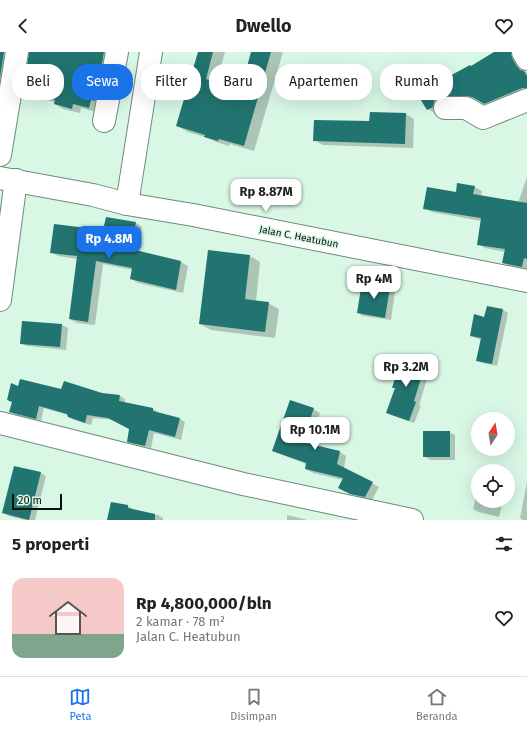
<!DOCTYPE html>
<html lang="id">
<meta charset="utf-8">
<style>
:root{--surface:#fff;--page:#f2f2f2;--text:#222;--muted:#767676;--line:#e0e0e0;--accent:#1a73e8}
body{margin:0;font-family:"Fira Sans",sans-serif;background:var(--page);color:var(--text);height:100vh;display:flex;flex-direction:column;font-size:15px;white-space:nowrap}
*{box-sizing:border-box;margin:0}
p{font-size:13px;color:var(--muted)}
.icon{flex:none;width:22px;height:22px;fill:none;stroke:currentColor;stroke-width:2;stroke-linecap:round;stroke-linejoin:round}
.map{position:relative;height:468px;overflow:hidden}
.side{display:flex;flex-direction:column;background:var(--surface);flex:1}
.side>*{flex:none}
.hud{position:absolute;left:12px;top:12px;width:503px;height:36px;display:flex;gap:8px}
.needle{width:26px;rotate:12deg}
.controls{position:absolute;left:471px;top:360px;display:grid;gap:8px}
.controls a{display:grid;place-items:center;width:44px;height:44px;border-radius:50%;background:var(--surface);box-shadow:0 4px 16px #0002;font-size:20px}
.scale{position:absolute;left:12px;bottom:10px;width:50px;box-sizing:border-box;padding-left:4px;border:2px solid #06100a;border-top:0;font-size:11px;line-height:14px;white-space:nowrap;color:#06100a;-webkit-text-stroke:3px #d8f7e4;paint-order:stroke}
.price{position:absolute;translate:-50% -34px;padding:0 9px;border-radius:8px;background:#fff;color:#222;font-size:13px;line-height:26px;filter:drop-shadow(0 1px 2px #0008)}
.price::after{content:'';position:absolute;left:50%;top:24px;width:12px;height:9px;margin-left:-6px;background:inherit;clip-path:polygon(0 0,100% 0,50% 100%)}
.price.current{background:var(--accent);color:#fff}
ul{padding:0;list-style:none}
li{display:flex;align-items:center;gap:12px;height:100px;padding:0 12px}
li+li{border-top:1px solid var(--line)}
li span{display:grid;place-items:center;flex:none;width:112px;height:80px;border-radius:12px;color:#555}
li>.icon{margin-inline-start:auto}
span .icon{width:48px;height:48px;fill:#fffc;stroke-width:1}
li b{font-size:17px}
h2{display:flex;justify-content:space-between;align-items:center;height:48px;padding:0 12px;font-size:17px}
.pill{padding:0 14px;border-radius:16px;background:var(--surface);box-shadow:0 4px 16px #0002;font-size:14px;line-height:36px}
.pill.current{background:var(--accent);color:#fff}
header{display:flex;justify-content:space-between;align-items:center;height:52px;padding:0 12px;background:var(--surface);font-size:18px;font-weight:700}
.dock{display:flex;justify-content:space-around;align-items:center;height:56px;border-top:1px solid var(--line);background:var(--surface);font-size:11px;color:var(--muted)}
.dock a{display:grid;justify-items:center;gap:2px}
.dock .current{color:var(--accent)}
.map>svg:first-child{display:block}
.shadow{fill:#0003}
.building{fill:#217470}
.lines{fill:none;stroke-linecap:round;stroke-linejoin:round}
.minor-casing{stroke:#6e8b7a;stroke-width:24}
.minor{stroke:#fff;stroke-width:22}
.labels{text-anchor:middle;stroke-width:3;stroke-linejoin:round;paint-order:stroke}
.street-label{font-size:10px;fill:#06100a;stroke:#d8f7e4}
</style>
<header><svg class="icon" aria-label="back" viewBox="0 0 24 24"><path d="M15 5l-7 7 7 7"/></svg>Dwello<svg class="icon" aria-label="heart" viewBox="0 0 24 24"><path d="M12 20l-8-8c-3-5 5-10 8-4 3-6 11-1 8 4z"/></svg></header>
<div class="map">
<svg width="527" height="468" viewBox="0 0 527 468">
<rect width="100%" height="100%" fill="#d8f7e4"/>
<g class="shadow">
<path d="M0,0H14L0,80Z"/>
<path d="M30,0H114L97,60L81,56L80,61L63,57L55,52V50L32,45L24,40Z"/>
<path d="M199,0H225L216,31L242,38L252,0H283L254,99L230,92L229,94L216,90L208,86L188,80L177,74Z"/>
<path d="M496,0H517V10L522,17L524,19L527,20V40L490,55L479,48L473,46H451L438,58L433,60L428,57L422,17L428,20L435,33L472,15Z"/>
<path d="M406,62L414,67L413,96L323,93L314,88L370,70Z"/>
<path d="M527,125V218L511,215L503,211L505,200L485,196L478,192L481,169L432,160L424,156L456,141L474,135L482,139L481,144L518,151Z"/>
<path d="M136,171L142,175L138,200L181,210L188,214L183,241L138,231L131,227L133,218L103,212L95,273L77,271L70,267L78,207L58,204L51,200L104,179Z"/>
<path d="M250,204L260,210L256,249L268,251L279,257L275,286L211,278L200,272Z"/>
<path d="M390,236L395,239L391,268L363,264L358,261Z"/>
<path d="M487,255L503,258L508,261L497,314L483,311L477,308L482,288L476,286L471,283L485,266Z"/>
<path d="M23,270L62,273L68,276L66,298L27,294L21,291Z"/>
<path d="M425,311L431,314L419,353L421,354L414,371L392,363L396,336L393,335Z"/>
<path d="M19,335L120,344L125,347V351L153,357L158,360V361L180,367L185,370L181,388L154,381L151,396L133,392L128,389L131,376L115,368L93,366L91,373L74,368L69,364L68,363L44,356L41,369L16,363L10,360L13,351L8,348Z"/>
<path d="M313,357L320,361L309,393L340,400L346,404L344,416L379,435L372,448L358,445L346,439L343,428L313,421L306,417L307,412L280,402L273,398Z"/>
<path d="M449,380L455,383V408H430L424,404Z"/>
<path d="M15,415L41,421L46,424L35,468H25L9,464L4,461Z"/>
<path d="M527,430V468H523L520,466Z"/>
<path d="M478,437V449H503L499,465L479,460L473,457Z"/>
<path d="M128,454L133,457V458L158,463L163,466V468H108Z"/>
<path d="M287,463L304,467L307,468H287Z"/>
</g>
<g class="building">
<path d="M0,0H4L0,26Z"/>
<path d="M29,0H104L95,49L91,48L89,56L73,52L72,57L54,52L55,48L23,41Z"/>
<path d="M198,0H213L206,27L241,37L251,0H271L244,94L219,87L218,89L204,85L205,83L176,74Z"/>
<path d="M494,0H511L512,6L516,13L520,18L524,19L527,24V36H522L484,52L472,45L466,44H445L438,45L434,49L433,55L427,58L408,27L422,16L433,33L470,13L471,14Z"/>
<path d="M370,60L406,61L405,92L313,89L314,68L369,69Z"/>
<path d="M457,131L475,134L473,142L527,151V207L524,206L522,215L502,211L505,197L477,193L481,166L423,157L427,135L456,140Z"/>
<path d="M106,165L136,170L131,197L181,209L176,238L130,227L132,216L96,209L88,270L69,267L77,204L50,201L54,172L103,178Z"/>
<path d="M208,198L250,203L245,247L269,250L265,280L199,272Z"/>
<path d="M362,230L390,235L385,266L357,261Z"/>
<path d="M487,254L503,257L492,312L476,309L481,286L470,284L474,262L484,265Z"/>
<path d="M22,269L62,272L60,295L20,292Z"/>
<path d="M402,303L426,310L414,349L416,350L409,369L386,361L395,336H392Z"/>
<path d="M20,327L61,337L64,329L102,341L120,343L119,349L153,356V359L180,366L175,385L149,378L145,394L127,390L129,377L108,366L87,363L85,371L68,365L67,362L39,354L36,367L9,360L12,350L7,348L11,331L18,334Z"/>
<path d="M290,348L314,356L302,390L340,399L337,412L373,430L365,445L350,442L338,436L343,426L305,417L306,411L272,399Z"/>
<rect x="423" y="379" width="27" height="26"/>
<path d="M14,414L41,420L29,468L2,461Z"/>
<path d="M111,450L128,453V456L155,462V468H107Z"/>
</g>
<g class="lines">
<defs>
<g id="minor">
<path d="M523,0L527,7"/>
<path d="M445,56H466L483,66L527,48"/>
<path d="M104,69L117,0"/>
<path d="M0,103L17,0"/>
<path d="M0,126L93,143L127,152L193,163L527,229"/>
<path d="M127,152L151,0"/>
<path d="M0,248L16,128"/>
<path d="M0,371L243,432L412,468"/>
</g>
</defs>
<use href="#minor" class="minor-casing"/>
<use href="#minor" class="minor"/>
</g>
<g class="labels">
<g class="street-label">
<text transform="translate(299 184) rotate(11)" y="4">Jalan C. Heatubun</text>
</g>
</g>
</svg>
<div class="controls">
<a><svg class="needle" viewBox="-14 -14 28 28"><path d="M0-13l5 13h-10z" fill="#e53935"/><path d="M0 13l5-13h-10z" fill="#767676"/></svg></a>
<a><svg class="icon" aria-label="locate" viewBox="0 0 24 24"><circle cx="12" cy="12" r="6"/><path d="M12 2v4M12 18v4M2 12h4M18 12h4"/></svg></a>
</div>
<div class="scale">20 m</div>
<b class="price" style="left:266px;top:161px">Rp 8.87M</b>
<b class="price current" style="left:109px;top:208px">Rp 4.8M</b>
<b class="price" style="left:374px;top:248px">Rp 4M</b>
<b class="price" style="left:406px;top:336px">Rp 3.2M</b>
<b class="price" style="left:315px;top:399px">Rp 10.1M</b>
<div class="hud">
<a class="pill">Beli</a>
<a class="pill current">Sewa</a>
<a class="pill">Filter</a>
<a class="pill">Baru</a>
<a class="pill">Apartemen</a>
<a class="pill">Rumah</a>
</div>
</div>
<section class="side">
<h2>5 properti<svg class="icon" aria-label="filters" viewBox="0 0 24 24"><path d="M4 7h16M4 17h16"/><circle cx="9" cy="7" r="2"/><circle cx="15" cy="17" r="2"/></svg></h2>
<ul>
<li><span style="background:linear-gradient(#f6c9c9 70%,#7fa58c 0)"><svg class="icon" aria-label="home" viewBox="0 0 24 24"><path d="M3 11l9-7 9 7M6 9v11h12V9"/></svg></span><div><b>Rp 4,800,000/bln</b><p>2 kamar · 78 m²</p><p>Jalan C. Heatubun</p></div><svg class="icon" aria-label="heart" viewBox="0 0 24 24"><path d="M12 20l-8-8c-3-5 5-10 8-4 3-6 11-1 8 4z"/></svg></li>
</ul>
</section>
<nav class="dock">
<a class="current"><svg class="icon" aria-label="map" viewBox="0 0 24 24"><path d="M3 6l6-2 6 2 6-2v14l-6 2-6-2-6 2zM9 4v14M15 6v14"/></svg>Peta</a>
<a><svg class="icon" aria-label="saved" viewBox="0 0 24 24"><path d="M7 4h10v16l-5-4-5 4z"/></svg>Disimpan</a>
<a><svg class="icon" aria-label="home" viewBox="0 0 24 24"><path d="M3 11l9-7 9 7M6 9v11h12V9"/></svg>Beranda</a>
</nav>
